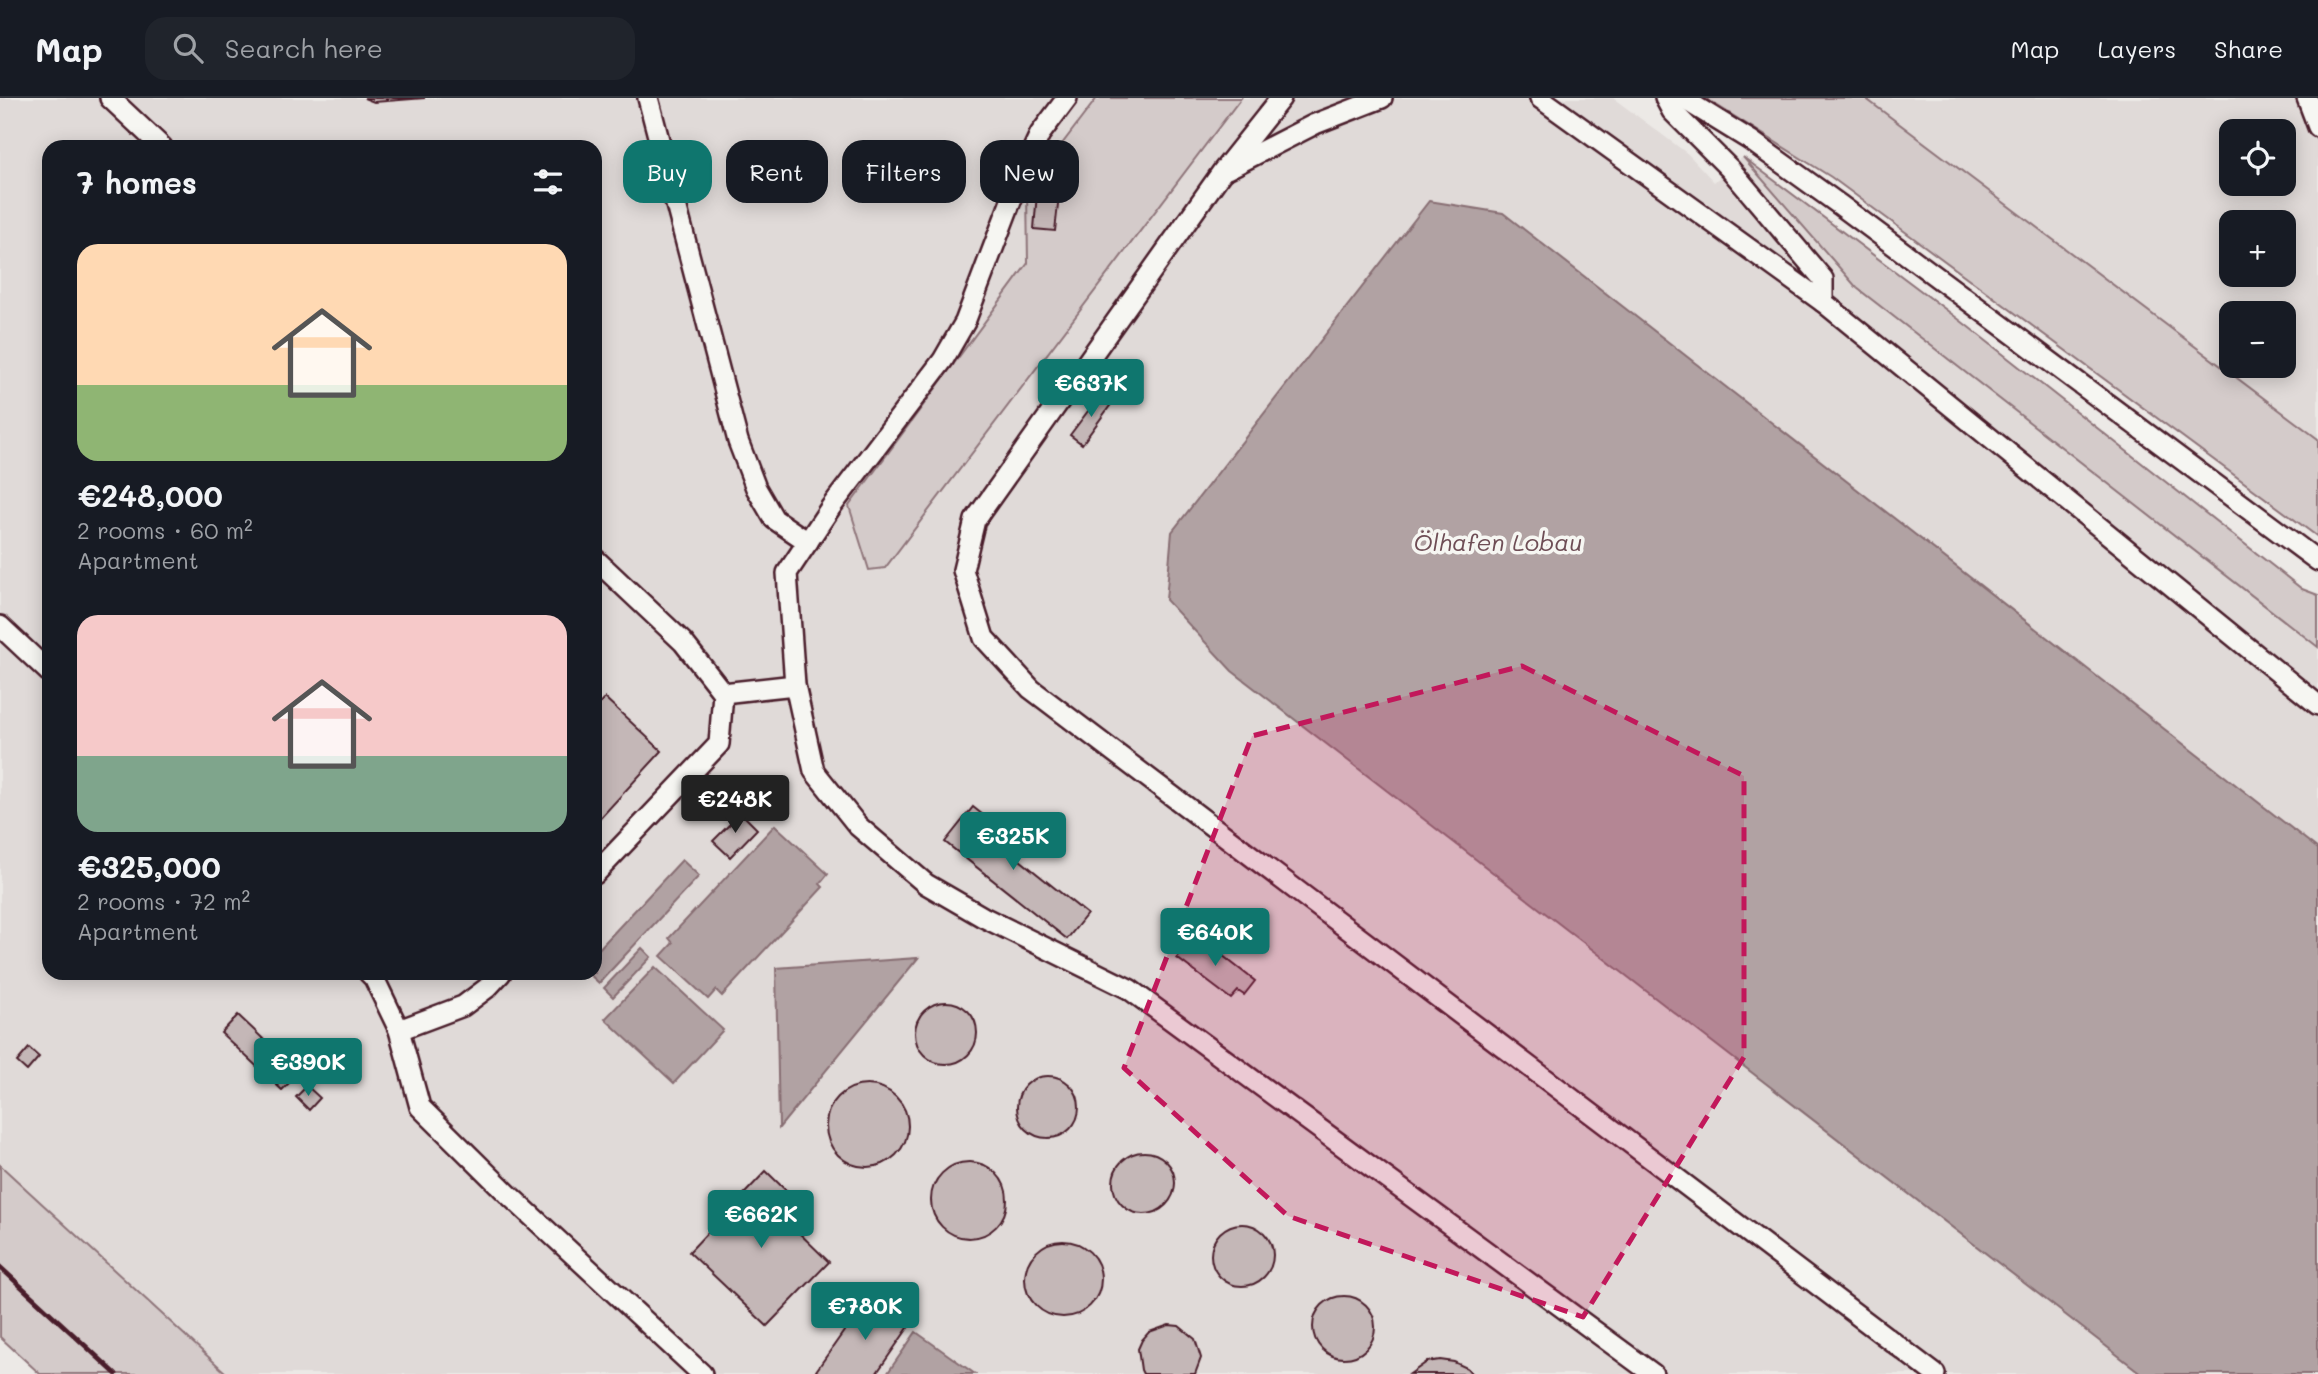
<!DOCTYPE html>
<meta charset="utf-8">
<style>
:root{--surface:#171b24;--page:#20242c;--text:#f1f3f6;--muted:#9ea1a6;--line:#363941;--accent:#0f766e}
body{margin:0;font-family:Mali,sans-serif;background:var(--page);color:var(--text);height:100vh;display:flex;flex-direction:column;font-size:26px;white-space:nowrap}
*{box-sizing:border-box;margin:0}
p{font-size:23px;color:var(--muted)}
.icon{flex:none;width:38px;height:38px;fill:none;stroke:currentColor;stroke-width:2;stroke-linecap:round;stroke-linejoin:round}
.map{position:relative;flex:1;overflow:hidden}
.drawer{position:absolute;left:42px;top:42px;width:560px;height:840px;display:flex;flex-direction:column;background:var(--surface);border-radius:21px;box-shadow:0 4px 18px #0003}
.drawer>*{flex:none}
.top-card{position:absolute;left:623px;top:42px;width:665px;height:63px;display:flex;gap:14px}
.controls{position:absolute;left:2219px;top:21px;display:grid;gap:14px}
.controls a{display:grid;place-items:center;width:77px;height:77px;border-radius:14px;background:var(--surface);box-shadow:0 4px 18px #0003;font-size:35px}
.price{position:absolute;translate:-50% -60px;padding:0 16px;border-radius:7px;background:var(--accent);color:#fff;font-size:23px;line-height:46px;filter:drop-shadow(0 2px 4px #0008)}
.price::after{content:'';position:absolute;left:50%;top:42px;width:21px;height:16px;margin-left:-10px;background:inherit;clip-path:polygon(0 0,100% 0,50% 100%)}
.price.on{background:#222;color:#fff}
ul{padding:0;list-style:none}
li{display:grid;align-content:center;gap:14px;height:371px;padding:0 35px}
li span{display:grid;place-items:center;height:217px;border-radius:21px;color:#555}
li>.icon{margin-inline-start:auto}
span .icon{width:126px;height:126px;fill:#fffc;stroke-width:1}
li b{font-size:30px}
h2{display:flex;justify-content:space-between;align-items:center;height:84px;padding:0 35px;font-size:30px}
.pill{padding:0 24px;border-radius:21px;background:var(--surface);box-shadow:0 4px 18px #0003;font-size:24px;line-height:63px}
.pill.on{background:var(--accent);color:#fff}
header{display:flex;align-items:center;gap:42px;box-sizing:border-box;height:98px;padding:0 35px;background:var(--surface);border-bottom:2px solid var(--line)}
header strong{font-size:33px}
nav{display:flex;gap:38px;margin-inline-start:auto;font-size:24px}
.search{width:490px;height:63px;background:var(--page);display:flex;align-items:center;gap:18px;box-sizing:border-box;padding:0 24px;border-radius:21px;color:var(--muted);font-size:26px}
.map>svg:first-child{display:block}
.built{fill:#e0dad8;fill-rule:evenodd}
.green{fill:#d4cbca;stroke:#8f757a;stroke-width:2}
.water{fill:#b1a2a3;stroke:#886e73;stroke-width:2}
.building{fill:#c4b7b7;stroke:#4a1f2b;stroke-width:2}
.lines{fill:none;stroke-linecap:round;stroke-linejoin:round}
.service-casing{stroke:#4a1f2b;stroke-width:24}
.service{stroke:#f6f6f2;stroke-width:19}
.rail{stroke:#4a1f2b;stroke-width:5}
.marked{fill:#c2185b;fill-opacity:0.2;stroke:#c2185b;stroke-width:5;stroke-dasharray:14 9;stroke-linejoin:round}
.labels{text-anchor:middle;stroke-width:7;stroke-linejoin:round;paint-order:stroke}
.water-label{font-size:24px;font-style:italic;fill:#6e4d55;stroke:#f6f6f2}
</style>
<header>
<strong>Map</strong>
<div class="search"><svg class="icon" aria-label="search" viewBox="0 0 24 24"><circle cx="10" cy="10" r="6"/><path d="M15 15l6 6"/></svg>Search here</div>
<nav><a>Map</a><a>Layers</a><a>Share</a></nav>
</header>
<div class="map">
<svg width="2318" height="1276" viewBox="0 0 2318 1276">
<rect width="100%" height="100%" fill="#ece9e6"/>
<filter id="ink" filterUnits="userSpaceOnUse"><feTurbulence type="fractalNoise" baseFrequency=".0143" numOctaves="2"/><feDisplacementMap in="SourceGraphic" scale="14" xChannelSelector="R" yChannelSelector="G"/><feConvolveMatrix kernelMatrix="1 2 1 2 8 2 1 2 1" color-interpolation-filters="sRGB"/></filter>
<g filter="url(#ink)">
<g class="built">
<path d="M0,0H1097L1027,92L1028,165L849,408L869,472L885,470L1241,0H1613L1688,56L1714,84L1743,59L1857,190L2318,549V1252L2300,1276H227L0,1067ZM49,49H595V875H49Z"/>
<path d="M1865,0H2318V341ZM2231,33H2284V86H2231ZM2231,124H2284V177H2231ZM2231,215H2284V268H2231Z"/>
</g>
<g class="green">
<path d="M1097,0H1241L885,470L869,472L849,408L1028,165L1027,92Z"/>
<path d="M1705,0H1865L2318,341V439L1831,79Z"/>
<path d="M1743,59L1961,223L2302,491L2318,497V549L1857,190Z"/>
<path d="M0,1067L227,1276H40L0,1239Z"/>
</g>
<g class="water">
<path d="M1429,103L1503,115L2318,751V1276H2142L1232,573L1166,502L1172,434Z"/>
<path d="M775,727L828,776L820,786L823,789L722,898L716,892L708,901L661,858L673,845L669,840Z"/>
<path d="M682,762L699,778L599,885L588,875H595V855Z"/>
<path d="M642,850L651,859L613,899L604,890Z"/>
<path d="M918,860L779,1030L776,870Z"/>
<path d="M655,869L723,932L674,985L605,921Z"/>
<path d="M916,1234L975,1276H887Z"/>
</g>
<g class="building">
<path d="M364,0H425L374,4Z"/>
<path d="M1037,95L1059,97L1055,133L1034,131Z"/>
<path d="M1100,297L1112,305L1082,346L1070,337Z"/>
<path d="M605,600L662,653L595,726V611Z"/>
<path d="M973,709L1022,748L1015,758L1087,816L1067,841L945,744Z"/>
<path d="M741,715L757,731L730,759L713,743Z"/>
<path d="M1195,836L1255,883L1244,897L1238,893L1231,901L1177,860Z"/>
<circle cx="946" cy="935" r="31"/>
<path d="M238,917L299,975L282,992L221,935Z"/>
<path d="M29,950L39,959L27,973L17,964Z"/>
<circle cx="1048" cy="1009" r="31"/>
<circle cx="867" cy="1028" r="41"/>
<path d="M307,988L320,1000L309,1012L296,999Z"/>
<circle cx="1144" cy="1085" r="31"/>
<circle cx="969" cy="1102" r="38"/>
<path d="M766,1073L808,1114L793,1129L829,1164L767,1228L689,1154Z"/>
<circle cx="1242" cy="1157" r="31"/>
<circle cx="1063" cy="1181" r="38"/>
<circle cx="1344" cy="1229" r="31"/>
<path d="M868,1199L910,1227L876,1276H820L816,1273Z"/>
<path d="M1169,1227L1179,1228L1195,1241L1201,1260L1195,1276H1143L1141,1272L1138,1251L1142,1242L1149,1234Z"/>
<path d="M1440,1262L1454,1264L1467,1270L1472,1276H1410L1427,1264Z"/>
</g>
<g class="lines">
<defs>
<g id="service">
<path d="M110,0L162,49"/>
<path d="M648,0L738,343L756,390L774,421L808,444"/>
<path d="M1067,0L1040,36L1020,79L965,224L943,262L831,409L787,475L795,587L814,673L858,728L926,786L983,819L1129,891L1653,1276"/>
<path d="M1281,0L1222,74L975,422L963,472L984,540L1031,591L1935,1276"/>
<path d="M1540,0L1823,204"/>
<path d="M1665,0L1672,13L1730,71L1823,181V204L2318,607"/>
<path d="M1682,0L1750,42L1840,107L2318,463"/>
<path d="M2307,0L2318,29"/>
<path d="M1227,71L1315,26L1382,0"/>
<path d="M595,461L683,544L723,595L719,646L595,776"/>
<path d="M0,528L49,574"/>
<path d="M723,595L795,587"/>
<path d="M369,875L374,880L399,932L420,1009L509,1097L702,1276"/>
<path d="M399,932L463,908L487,890L501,875"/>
</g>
</defs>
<use href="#service" class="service-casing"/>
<use href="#service" class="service"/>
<path class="rail" d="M0,1169L116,1276"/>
</g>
</g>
<path class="marked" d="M1522,568L1744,678V959L1583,1219L1288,1118L1124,970L1252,638Z"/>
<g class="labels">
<g class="water-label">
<text x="1498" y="453">Ölhafen Lobau</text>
</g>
</g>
</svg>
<div class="controls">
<a><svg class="icon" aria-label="locate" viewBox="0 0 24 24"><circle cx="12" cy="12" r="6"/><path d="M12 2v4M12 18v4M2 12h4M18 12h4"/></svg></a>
<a>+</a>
<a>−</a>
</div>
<b class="price" style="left:1091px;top:321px">€637K</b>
<b class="price on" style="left:735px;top:737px">€248K</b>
<b class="price" style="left:1013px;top:774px">€325K</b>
<b class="price" style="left:1215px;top:870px">€640K</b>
<b class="price" style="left:308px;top:1000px">€390K</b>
<b class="price" style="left:761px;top:1152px">€662K</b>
<b class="price" style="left:865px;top:1244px">€780K</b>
<div class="top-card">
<a class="pill on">Buy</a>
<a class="pill">Rent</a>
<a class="pill">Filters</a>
<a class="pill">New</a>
</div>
<section class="drawer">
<h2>7 homes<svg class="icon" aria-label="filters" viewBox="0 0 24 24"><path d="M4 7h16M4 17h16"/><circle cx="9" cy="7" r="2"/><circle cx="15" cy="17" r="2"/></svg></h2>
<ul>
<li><span style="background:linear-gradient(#ffd9b3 65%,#8fb573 0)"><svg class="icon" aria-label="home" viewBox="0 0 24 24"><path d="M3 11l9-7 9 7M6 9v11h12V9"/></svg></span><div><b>€248,000</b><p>2 rooms · 60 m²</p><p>Apartment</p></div></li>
<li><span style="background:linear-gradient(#f6c9c9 65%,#7fa58c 0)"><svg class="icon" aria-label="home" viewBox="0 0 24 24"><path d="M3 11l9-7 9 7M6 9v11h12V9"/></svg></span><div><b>€325,000</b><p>2 rooms · 72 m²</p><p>Apartment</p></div></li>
</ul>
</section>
</div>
